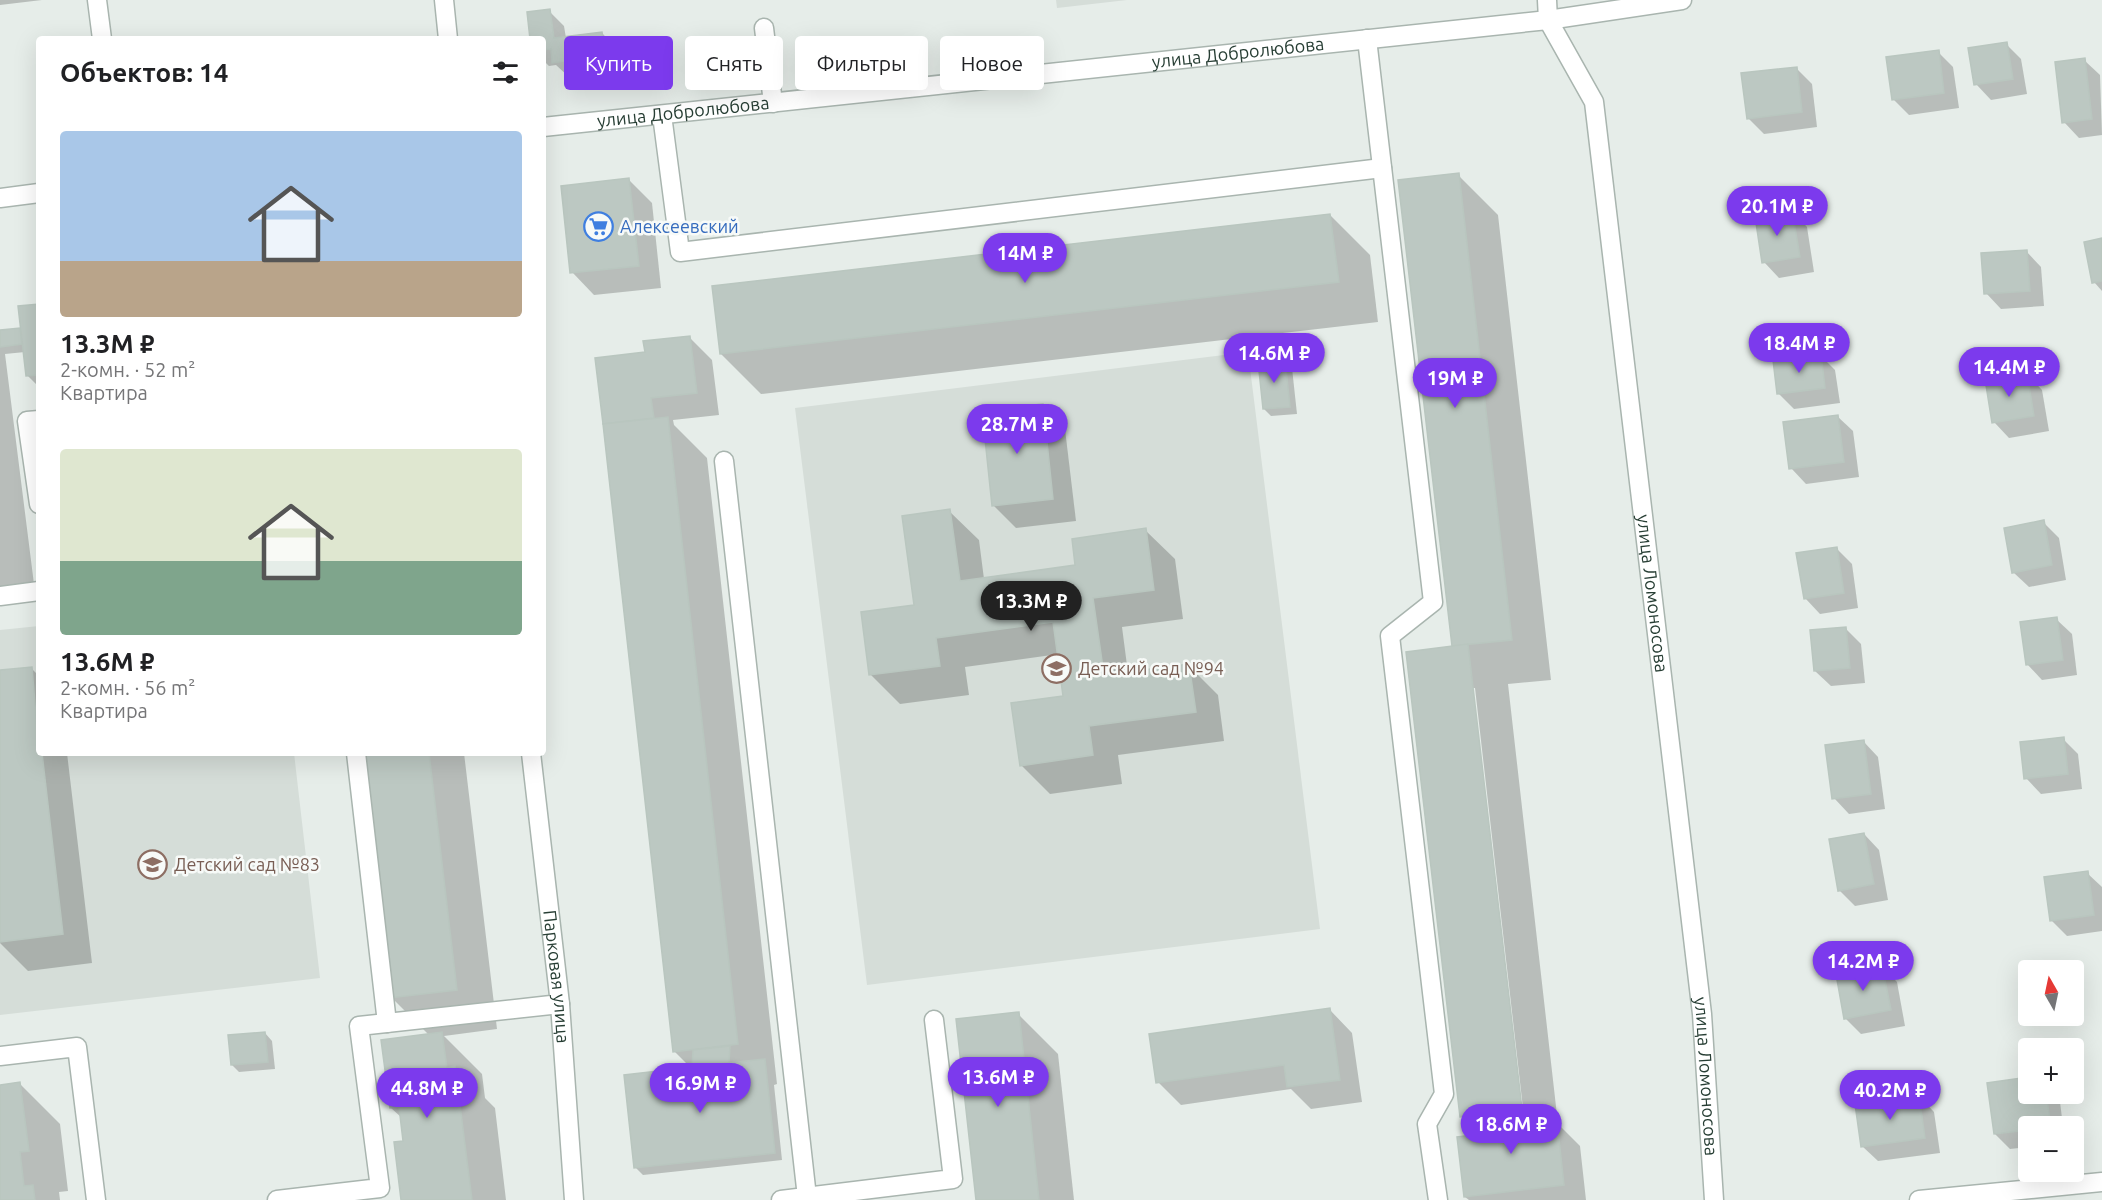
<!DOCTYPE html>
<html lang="ru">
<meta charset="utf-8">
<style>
:root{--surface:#fff;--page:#f6f6f6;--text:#202124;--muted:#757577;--accent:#7c3aed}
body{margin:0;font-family:Ubuntu,sans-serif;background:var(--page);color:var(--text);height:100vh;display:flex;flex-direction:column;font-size:22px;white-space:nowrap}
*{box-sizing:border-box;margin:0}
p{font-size:20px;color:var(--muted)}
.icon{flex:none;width:33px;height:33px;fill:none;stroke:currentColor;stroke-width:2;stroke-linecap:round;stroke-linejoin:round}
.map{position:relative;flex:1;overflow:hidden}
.sheet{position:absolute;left:36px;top:36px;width:510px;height:720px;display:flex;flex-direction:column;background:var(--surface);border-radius:6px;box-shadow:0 6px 24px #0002}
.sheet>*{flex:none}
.top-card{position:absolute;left:564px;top:36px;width:570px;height:54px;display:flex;gap:12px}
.needle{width:39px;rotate:351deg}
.fabs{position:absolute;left:2018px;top:960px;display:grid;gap:12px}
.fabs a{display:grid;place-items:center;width:66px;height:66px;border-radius:6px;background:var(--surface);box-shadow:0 6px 24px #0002;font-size:30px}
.price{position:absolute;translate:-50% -51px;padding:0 14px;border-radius:21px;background:var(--accent);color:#fff;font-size:20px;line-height:39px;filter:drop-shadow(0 2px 3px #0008)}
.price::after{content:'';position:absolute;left:50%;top:36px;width:18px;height:14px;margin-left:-9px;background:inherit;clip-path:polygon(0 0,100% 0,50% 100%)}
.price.current{background:#222;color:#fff}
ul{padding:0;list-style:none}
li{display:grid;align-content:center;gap:12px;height:318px;padding:0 24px}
li span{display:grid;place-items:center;height:186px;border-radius:6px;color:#555}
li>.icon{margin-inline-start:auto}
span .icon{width:108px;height:108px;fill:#fffc;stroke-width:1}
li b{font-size:26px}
h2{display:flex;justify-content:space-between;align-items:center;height:72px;padding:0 24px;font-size:26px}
.pill{padding:0 21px;border-radius:6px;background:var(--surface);box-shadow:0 6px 24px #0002;font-size:21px;line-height:54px}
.pill.current{background:var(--accent);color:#fff}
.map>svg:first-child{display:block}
.built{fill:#d5ddd8}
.shadow{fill:#0003;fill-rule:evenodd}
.building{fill:#bcc8c2;stroke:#b9c6bf;stroke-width:1.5}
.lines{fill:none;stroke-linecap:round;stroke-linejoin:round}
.minor-casing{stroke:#a9b5af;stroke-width:21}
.minor{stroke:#fff;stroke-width:18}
.labels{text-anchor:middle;stroke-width:5;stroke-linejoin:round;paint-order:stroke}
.street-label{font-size:18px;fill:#273e34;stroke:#f7faf8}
.shop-label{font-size:18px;fill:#366cbe;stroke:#f7faf8;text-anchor:start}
.education-label{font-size:18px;fill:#785e54;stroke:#f7faf8;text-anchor:start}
</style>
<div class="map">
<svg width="2102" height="1200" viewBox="0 0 2102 1200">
<rect width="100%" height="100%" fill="#e6ede9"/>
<g class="built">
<path d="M1056,0H1127L1057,8Z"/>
<path d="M1248,352L1320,929L867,985L795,408Z"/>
<path d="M39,626V753H294L320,978L0,1015V630Z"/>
</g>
<g class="shadow">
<path d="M0,0H42L0,5Z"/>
<path d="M549,11L564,26L566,38L602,33L617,49L620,70L569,77L556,65L549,66L543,60V39H532Z"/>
<path d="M2006,44L2021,59L2027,94L1991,100L1976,84Z"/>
<path d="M1938,52L1953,67L1959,108L1909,115L1893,99Z"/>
<path d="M2084,60L2100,75L2102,135L2079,138L2064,122Z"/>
<path d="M1796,68L1812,84L1817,127L1764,134L1748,118Z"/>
<path d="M1458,175L1498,215L1551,680L1508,684L1558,1124L1580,1146L1586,1200H1469L1465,1197L1480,1135L1461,1116L1454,648L1400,181ZM1472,688H1475L1524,1117H1521Z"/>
<path d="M629,180L652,203L661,288L594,295L572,272Z"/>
<path d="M1792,211L1807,227L1814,272L1779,278L1764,262Z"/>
<path d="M1330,215L1370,255L1378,322L761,394L721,354Z"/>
<path d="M2102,240V291L2094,282Z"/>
<path d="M2026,251L2041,267L2044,306L2001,309L1986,293Z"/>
<path d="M39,305V387L27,375L25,352L5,354L35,592L0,596V332L22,329Z"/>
<path d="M689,337L712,360L719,415L673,420L674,425L707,458L777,1084L774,1085L782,1160L643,1175L636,1168L692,1069L674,1051L597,360L646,353Z"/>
<path d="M1820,355L1835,370L1840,403L1794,409L1778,393Z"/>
<path d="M1285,360L1292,368L1297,414L1271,416L1264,409Z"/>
<path d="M2027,374L2042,390L2049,431L2009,438L1994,422Z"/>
<path d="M1042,406L1065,429L1076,521L1016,528L993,505Z"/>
<path d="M1837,416L1853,431L1859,477L1806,484L1791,468Z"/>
<path d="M949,511L979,540L984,579L1077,566L1145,530L1175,559L1183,619L1122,627L1128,673L1188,665L1218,695L1224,741L1118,755L1122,784L1050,794L1021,765L1065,698L1059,654L965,667L969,695L900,704L871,675L916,606Z"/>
<path d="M2043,522L2059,538L2066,580L2029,587L2013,572Z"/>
<path d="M1836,548L1852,564L1858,608L1820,614L1805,598Z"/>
<path d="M2056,619L2072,634L2077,675L2042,680L2027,664Z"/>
<path d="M1846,629L1861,644L1865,683L1831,686L1815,671Z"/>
<path d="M31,668L39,676V753H67L92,963L28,971L0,943V672Z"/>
<path d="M2063,739L2078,754L2082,789L2041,794L2026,778Z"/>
<path d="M1863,741L1878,757L1885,809L1849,814L1834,798Z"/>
<path d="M362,753H464L497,1029L444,1036L482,1074L485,1098L495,1108L506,1200H403L405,1142L402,1118L391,1108L429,1035L391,997Z"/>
<path d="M1864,834L1879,850L1888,900L1855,906L1840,891Z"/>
<path d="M2087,873L2102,887V931L2067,936L2051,920Z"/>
<path d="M1882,967L1897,982L1905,1026L1861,1034L1845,1018Z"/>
<path d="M1330,1010L1352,1033L1362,1102L1311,1109L1291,1089L1181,1105L1158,1082Z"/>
<path d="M1018,1014L1058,1054L1074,1200H978Z"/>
<path d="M265,1033L272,1041L275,1069L239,1072L232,1065Z"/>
<path d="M2028,1079V1094H2059L2063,1126H2028V1147L2010,1149L1995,1134Z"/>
<path d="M20,1084L60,1124L68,1191L59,1192L60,1200H0V1086Z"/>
<path d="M1919,1096L1934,1112L1940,1153L1878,1161L1862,1146Z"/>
</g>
<g class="building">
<path d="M550,9L554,38L602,32L605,55L552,63L551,49L543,50V39H530L527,12Z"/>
<path d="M2007,42L2013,79L1974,85L1968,48Z"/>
<path d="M1939,50L1944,93L1892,100L1886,57Z"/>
<path d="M2085,58L2092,119L2062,123L2055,62Z"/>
<path d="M1797,67L1802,112L1747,119L1741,73Z"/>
<path d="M1459,173L1512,640L1452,646L1398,180Z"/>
<path d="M629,178L639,266L570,273L561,186Z"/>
<path d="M1792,210L1800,257L1762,263L1755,216Z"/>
<path d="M1330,214L1339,282L720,354L712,286Z"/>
<path d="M2102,238V281L2092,283L2084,242Z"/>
<path d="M2027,250L2030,291L1984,294L1981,253Z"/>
<path d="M39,304V375L26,376L18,306Z"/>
<path d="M20,328L22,344L0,347V330Z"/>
<path d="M690,336L697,393L651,398L654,418L603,424L595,358L645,352L643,341Z"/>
<path d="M1821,353L1825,388L1777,394L1773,360Z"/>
<path d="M1285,359L1290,407L1263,409L1258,361Z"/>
<path d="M2027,373L2034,416L1992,423L1985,379Z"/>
<path d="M1043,404L1053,499L992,506L982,410Z"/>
<path d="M1838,415L1844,462L1789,469L1783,422Z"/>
<path d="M668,417L738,1044L673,1052L603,424Z"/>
<path d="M950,509L960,581L1075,565L1072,539L1146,528L1154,590L1093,598L1104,675L1189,664L1196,712L1089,726L1093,755L1020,766L1011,703L1063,696L1053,622L936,638L940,666L869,675L861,612L914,605L902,516Z"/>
<path d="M2044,520L2052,565L2012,573L2004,528Z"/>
<path d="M1837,547L1844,593L1804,599L1796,553Z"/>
<path d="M2057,617L2063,660L2026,665L2020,622Z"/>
<path d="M1846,627L1850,668L1814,671L1810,630Z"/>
<path d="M1468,644L1522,1109L1460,1117L1406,652Z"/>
<path d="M32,667L39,753H42L63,934L0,942V670Z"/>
<path d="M2064,737L2068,774L2024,779L2020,742Z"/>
<path d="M1864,740L1871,794L1832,799L1825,745Z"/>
<path d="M360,753H429L457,990L389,998Z"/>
<path d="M1864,833L1874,884L1838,891L1829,839Z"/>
<path d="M2088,871L2094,915L2050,921L2044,877Z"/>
<path d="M1882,965L1891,1010L1844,1019L1836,974Z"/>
<path d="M1330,1008L1340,1080L1287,1087L1284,1065L1156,1083L1149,1034Z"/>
<path d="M1019,1012L1039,1200H976L956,1019Z"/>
<path d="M265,1032L268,1062L231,1065L228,1035Z"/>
<path d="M442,1032L447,1068L455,1066L472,1200H401L394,1142L403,1141L399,1107L390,1108L381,1040Z"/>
<path d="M730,1046L729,1063L692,1067L693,1050Z"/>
<path d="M765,1059L775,1153L634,1168L624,1075Z"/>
<path d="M2028,1077V1094H2046L2051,1126H2028V1130L1994,1134L1987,1083Z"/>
<path d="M20,1082L29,1151L20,1152L24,1186L33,1185L35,1200H0V1085Z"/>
<path d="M1919,1095L1925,1138L1861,1147L1855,1104Z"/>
<path d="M1522,1109L1542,1123L1557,1121L1564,1185L1464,1197L1457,1137L1499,1132L1479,1114Z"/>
</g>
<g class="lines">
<defs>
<g id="minor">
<path d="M97,0L102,39"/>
<path d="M444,0L448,39"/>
<path id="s1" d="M1547,0L1548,20L1594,102L1702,1014L1714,1200"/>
<path d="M764,28L773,103"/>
<path d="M1367,39L1433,602L1390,636L1444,1094L1427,1124L1438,1200"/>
<path d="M662,115L680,252L1382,168"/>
<path id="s2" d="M543,127L1548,20L1682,0"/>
<path d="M0,198L39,193"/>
<path d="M39,420L27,421L39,504"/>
<path d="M724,461L807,1197"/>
<path d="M0,596L39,591"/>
<path d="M356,753L387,1023"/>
<path id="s3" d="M531,753L560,1004L574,1200"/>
<path d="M0,1056L77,1047L96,1200"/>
<path d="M277,1200L380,1188L359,1026L560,1004"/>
<path d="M781,1200L953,1179L934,1020"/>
<path d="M1919,1200L2102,1182"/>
</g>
</defs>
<use href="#minor" class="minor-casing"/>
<use href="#minor" class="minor"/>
</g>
<defs>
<symbol id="supermarket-ring" viewBox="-11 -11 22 22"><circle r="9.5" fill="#f7faf8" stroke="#3f7fe0" stroke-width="1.5"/><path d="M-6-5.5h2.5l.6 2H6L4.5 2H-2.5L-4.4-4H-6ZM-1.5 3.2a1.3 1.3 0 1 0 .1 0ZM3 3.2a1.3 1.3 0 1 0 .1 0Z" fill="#3f7fe0"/></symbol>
<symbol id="school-ring" viewBox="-11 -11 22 22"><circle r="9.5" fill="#f7faf8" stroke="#8d6e63" stroke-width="1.5"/><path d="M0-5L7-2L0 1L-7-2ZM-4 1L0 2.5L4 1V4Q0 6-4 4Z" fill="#8d6e63"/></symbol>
</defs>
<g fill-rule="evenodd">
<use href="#supermarket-ring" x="582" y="210" width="33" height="33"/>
<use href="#school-ring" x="1040" y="652" width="33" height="33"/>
<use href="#school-ring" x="136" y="848" width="33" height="33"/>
</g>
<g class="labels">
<g class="street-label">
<text dy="6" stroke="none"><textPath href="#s2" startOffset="699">улица Добролюбова</textPath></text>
<text dy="6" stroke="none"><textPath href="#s2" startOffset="141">улица Добролюбова</textPath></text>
<text dy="6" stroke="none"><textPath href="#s1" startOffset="609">улица Ломоносова</textPath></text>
<text dy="6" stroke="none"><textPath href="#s3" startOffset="225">Парковая улица</textPath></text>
<text dy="6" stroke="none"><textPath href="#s1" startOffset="1095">улица Ломоносова</textPath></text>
</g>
<g class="shop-label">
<text x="620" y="233">Алексеевский</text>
</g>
<g class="education-label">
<text x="1078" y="675">Детский сад №94</text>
<text x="174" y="871">Детский сад №83</text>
</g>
</g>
</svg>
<div class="fabs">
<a><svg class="needle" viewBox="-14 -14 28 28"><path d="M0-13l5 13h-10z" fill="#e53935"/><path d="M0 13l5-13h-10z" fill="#757577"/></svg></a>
<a>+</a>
<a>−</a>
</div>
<b class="price" style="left:1777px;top:237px">20.1M ₽</b>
<b class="price" style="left:1025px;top:284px">14M ₽</b>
<b class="price" style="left:1799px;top:374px">18.4M ₽</b>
<b class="price" style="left:1274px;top:384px">14.6M ₽</b>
<b class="price" style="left:2009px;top:398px">14.4M ₽</b>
<b class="price" style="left:1455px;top:409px">19M ₽</b>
<b class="price" style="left:1017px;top:455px">28.7M ₽</b>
<b class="price current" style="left:1031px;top:632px">13.3M ₽</b>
<b class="price" style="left:1863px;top:992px">14.2M ₽</b>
<b class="price" style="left:998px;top:1108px">13.6M ₽</b>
<b class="price" style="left:700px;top:1114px">16.9M ₽</b>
<b class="price" style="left:427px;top:1119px">44.8M ₽</b>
<b class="price" style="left:1890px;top:1121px">40.2M ₽</b>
<b class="price" style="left:1511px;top:1155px">18.6M ₽</b>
<div class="top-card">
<a class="pill current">Купить</a>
<a class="pill">Снять</a>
<a class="pill">Фильтры</a>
<a class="pill">Новое</a>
</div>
<section class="sheet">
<h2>Объектов: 14<svg class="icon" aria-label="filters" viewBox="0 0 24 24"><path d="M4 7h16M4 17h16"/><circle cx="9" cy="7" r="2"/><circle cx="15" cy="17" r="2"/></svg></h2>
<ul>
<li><span style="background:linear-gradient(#a9c7e8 70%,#b9a48a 0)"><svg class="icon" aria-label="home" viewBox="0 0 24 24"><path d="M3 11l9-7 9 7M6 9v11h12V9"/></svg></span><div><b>13.3M ₽</b><p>2-комн. · 52 m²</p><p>Квартира</p></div></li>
<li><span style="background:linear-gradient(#dfe7d0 60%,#7fa58c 0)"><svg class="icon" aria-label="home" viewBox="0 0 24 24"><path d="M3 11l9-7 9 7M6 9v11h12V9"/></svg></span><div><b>13.6M ₽</b><p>2-комн. · 56 m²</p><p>Квартира</p></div></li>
</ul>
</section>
</div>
